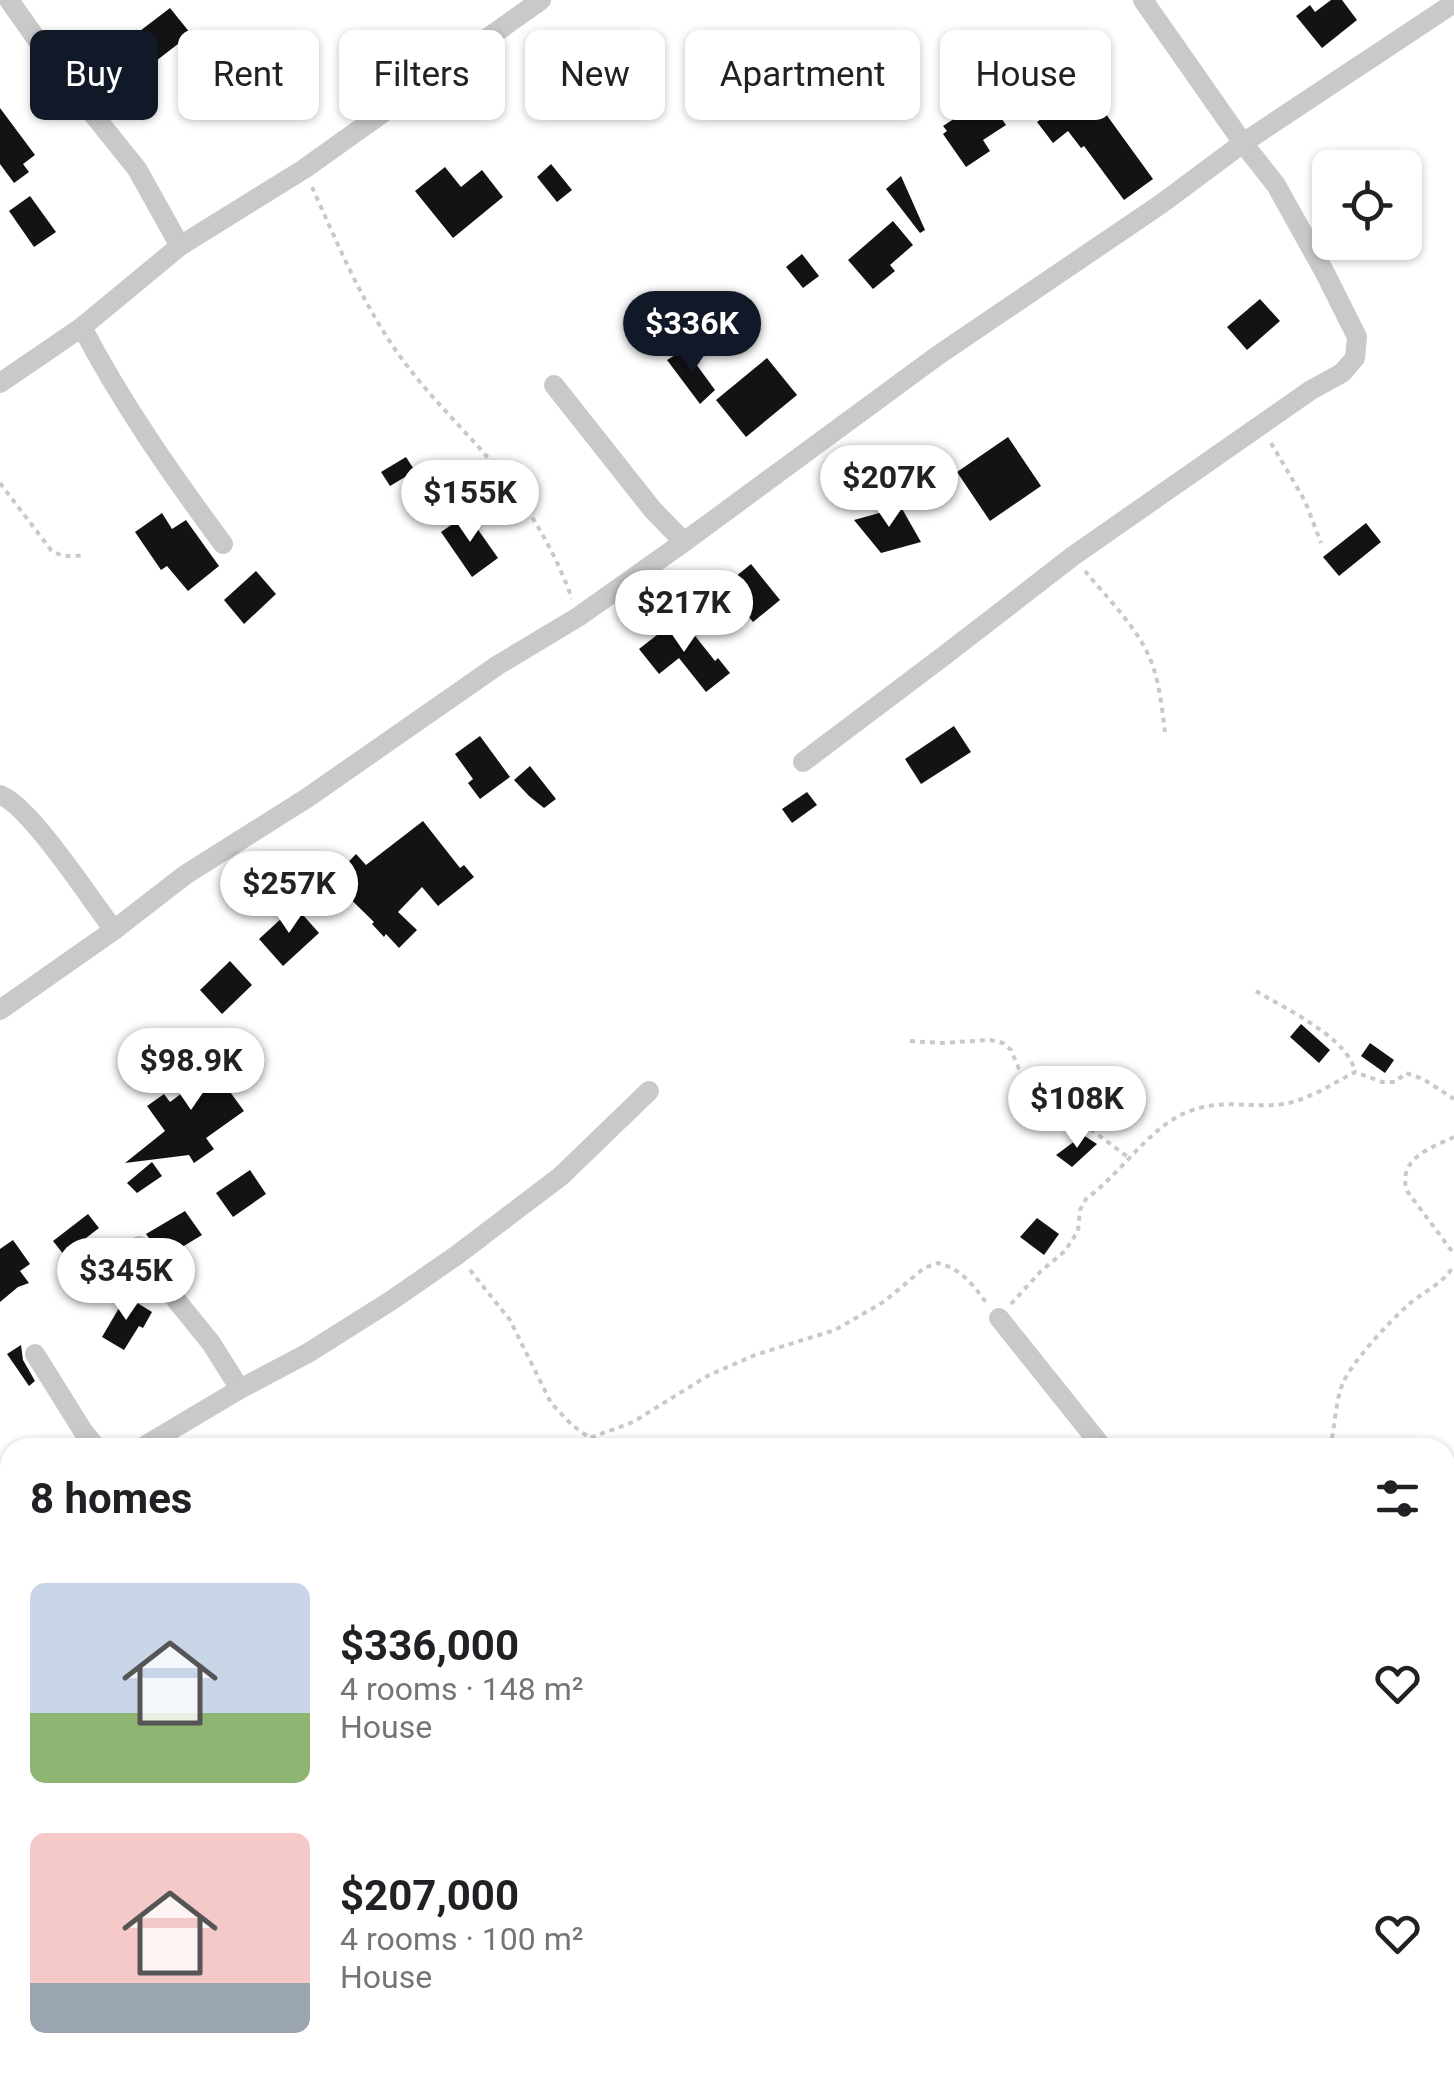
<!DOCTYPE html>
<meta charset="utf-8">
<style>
:root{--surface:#fff;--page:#f2f2f2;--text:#202124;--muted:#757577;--accent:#111827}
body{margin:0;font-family:Roboto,sans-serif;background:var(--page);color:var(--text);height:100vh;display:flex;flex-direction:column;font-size:38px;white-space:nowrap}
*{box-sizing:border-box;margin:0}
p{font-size:32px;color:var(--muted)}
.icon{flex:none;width:55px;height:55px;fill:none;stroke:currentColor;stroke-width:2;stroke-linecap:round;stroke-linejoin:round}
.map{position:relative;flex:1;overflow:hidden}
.drawer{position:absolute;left:0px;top:1438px;width:1455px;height:642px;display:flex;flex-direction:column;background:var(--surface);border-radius:30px 30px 0 0;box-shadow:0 2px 8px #0004}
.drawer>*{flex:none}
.hud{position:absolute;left:30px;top:30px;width:1395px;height:90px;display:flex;gap:20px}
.controls{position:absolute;left:1312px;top:150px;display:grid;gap:20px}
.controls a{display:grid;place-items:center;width:110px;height:110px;border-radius:15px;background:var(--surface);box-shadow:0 2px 8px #0004;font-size:50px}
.price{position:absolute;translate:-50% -85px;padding:0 22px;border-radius:35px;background:#fff;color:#222;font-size:32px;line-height:65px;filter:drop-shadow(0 2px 5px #0008)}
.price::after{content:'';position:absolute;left:50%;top:60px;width:30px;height:22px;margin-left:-15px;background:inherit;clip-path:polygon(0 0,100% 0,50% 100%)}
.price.selected{background:var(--accent);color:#fff}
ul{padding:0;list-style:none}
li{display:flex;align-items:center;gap:30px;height:250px;padding:0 30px}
li span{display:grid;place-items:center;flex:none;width:280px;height:200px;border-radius:15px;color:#555}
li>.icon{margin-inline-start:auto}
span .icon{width:120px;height:120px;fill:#fffc;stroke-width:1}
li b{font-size:42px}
h2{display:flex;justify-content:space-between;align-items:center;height:120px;padding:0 30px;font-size:42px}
.pill{padding:0 35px;border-radius:15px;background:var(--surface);box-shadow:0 2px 8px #0004;font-size:35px;line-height:90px}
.pill.selected{background:var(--accent);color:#fff}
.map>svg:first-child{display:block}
.building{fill:#131313}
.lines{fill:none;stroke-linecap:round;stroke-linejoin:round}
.path{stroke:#c9c9c9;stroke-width:4;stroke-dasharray:5 5;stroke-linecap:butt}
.minor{stroke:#c9c9c9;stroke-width:20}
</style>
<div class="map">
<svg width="1454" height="2078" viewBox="0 0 1454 2078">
<rect width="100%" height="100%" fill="#fff"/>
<g class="building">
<path d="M1331,0H1342L1357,20L1322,48L1296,16L1310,5L1315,12Z"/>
<path d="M170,8L191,34L139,74L119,47Z"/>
<path d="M1071,54L1081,68L1070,76L1099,114L1103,110L1153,179L1124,200L1084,146L1081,148L1068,131L1053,143L1037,122L1041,119L1029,105L1061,79L1053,67Z"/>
<path d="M228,59L238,73L212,93L201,79Z"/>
<path d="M987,97L1006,125L983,140L990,151L966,167L943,134L947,131L943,126Z"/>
<path d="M0,108L35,155L23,164L29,172L14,183L0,164Z"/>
<path d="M551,164L572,190L557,202L537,177Z"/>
<path d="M445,167L461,187L482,170L503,197L453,238L415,191Z"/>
<path d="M901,176L925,230L920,233L886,189Z"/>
<path d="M30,196L56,232L34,247L9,211Z"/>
<path d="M893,221L913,245L890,265L895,271L873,289L848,260Z"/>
<path d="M802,254L819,276L803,288L786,267Z"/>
<path d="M1260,299L1280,321L1247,350L1227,327Z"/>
<path d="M716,313L730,332L710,347L696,328Z"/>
<path d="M685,349L715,390L700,404L667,360Z"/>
<path d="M767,358L797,395L746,437L716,400Z"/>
<path d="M1008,437L1041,486L990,521L957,472Z"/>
<path d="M406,457L415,471L390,486L381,472Z"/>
<path d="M901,507L921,542L881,553L854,520Z"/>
<path d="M162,513L172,529L186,520L219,566L188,591L167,566L161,570L135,532Z"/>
<path d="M467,514L498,558L472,577L441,532Z"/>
<path d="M1366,523L1381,542L1339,576L1323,557Z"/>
<path d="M751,564L780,600L753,622L724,586Z"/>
<path d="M256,571L276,594L244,624L224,600Z"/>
<path d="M680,617L715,661L718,658L730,673L706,692L679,658L659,674L639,649Z"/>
<path d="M954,726L971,752L921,784L905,759Z"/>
<path d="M480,736L510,777L480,799L468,783L473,779L455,754Z"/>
<path d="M530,766L556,799L544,808L529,796L514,780Z"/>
<path d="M807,792L817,805L792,823L782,809Z"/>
<path d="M423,821L460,868L464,865L474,877L438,906L422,887L398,912L417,930L399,948L386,934L384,937L372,924L374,922L331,880L356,854L366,865Z"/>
<path d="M295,906L319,933L283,966L259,939Z"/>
<path d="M230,961L252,985L222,1014L200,990Z"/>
<path d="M1301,1024L1330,1050L1319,1063L1290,1037Z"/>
<path d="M170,1039L190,1041L205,1064L208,1062L244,1111L206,1138L214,1149L194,1163L189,1155L125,1163L165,1131L147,1106L164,1094L170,1102L197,1082Z"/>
<path d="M1370,1043L1394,1060L1385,1073L1361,1056Z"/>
<path d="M1083,1135L1097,1144L1072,1167L1056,1155Z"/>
<path d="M152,1162L162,1176L137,1193L127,1183Z"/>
<path d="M250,1170L266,1194L233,1217L216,1193Z"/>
<path d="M185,1211L202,1235L164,1258L146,1234Z"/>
<path d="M88,1214L99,1228L64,1255L53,1241Z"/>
<path d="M1037,1218L1059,1234L1044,1255L1020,1237Z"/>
<path d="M13,1240L30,1264L20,1271L29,1283L18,1287L0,1302V1249Z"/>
<path d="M126,1296L152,1312L143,1328L139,1326L124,1350L102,1337Z"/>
<path d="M21,1345L23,1360L35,1381L29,1386L7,1354Z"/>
</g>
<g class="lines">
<g class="path">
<path d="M312,187C339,247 365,310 405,363C437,406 478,442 510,485C536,520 558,559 572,599"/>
<path d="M1271,443L1305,501L1321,543"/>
<path d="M0,483L51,550C61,557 72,557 84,555"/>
<path d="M1085,571C1108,599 1138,628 1151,661C1160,684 1162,709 1165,732"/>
<path d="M1256,991C1284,1008 1349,1038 1355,1072"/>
<path d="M910,1041L941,1043L990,1040L1003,1043L1011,1050L1022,1076L1037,1094L1073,1116L1129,1158"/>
<path d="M1454,1137C1430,1148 1397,1159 1407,1191L1454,1254"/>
<path d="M470,1270L510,1320L551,1403L572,1425L590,1438L633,1422L709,1375L755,1355L835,1330L885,1301L924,1268L938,1263C962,1269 974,1286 988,1305"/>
<path d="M1011,1304L1041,1271L1065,1251L1078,1231L1080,1210L1086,1199C1094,1193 1102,1186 1109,1179C1133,1156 1154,1127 1185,1113C1222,1097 1250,1109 1284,1104C1310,1099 1332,1084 1355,1072L1382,1082H1395L1406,1073L1423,1079L1454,1099"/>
<path d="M1330,1448C1335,1427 1335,1405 1342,1385C1350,1364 1389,1322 1407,1306C1422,1292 1444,1284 1454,1265"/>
</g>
<g class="minor">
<path d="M9,0L64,78L137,169L180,246"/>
<path d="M82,327C122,404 172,475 223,544"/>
<path d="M0,383L82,327L180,246L304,169L541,0"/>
<path d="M554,385L652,509L684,542"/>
<path d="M803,762L945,655L1073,556L1311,390L1342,373L1355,358L1357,337L1325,273L1276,185L1243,143L1143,0"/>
<path d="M0,795C29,804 92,902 114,930"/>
<path d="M0,1010L114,930L185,875L307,798L498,665L578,617L684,542L937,356L1161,204L1243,143L1454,3"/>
<path d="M139,1246L173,1296L211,1343L240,1389"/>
<path d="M999,1318L1103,1448"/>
<path d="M35,1354L83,1431L97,1448"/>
<path d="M141,1448L240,1389L308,1353L392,1300L457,1255L561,1176L649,1091"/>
<path d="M0,1557L10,1548"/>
<path d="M1445,1601L1454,1591"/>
<path d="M0,1682L10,1694"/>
<path d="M1445,1721L1454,1731"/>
<path d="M0,1797L10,1809"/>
<path d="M1445,1904L1454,1896"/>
<path d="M0,1967H10"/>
<path d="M1445,2033L1454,2032"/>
<path d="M1305,2078L1317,2070"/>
</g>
</g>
</svg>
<div class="controls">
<a><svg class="icon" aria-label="locate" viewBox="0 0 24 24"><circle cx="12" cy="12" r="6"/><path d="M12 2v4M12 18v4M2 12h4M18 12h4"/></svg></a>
</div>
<b class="price selected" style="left:692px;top:376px">$336K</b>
<b class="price" style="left:889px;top:530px">$207K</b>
<b class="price" style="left:470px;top:545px">$155K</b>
<b class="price" style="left:684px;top:655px">$217K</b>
<b class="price" style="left:289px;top:936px">$257K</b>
<b class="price" style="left:191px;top:1113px">$98.9K</b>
<b class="price" style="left:1077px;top:1151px">$108K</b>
<b class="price" style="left:126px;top:1323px">$345K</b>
<div class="hud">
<a class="pill selected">Buy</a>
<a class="pill">Rent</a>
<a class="pill">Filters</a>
<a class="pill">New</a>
<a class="pill">Apartment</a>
<a class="pill">House</a>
</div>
<section class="drawer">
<h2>8 homes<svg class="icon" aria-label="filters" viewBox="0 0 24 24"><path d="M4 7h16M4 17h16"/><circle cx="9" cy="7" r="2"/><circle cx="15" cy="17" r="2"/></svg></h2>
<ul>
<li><span style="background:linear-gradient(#c9d6e8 65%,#8fb573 0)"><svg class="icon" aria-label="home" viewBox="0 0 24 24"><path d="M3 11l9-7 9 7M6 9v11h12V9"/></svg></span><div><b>$336,000</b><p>4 rooms · 148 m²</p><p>House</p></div><svg class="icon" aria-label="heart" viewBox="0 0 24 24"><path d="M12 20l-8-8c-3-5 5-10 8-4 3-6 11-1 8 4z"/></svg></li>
<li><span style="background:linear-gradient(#f6c9c9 75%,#9aa5b1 0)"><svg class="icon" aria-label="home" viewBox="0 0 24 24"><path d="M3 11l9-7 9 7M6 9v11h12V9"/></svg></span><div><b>$207,000</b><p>4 rooms · 100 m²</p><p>House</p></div><svg class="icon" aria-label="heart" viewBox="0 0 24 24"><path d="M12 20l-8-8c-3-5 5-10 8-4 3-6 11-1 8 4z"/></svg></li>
</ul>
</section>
</div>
